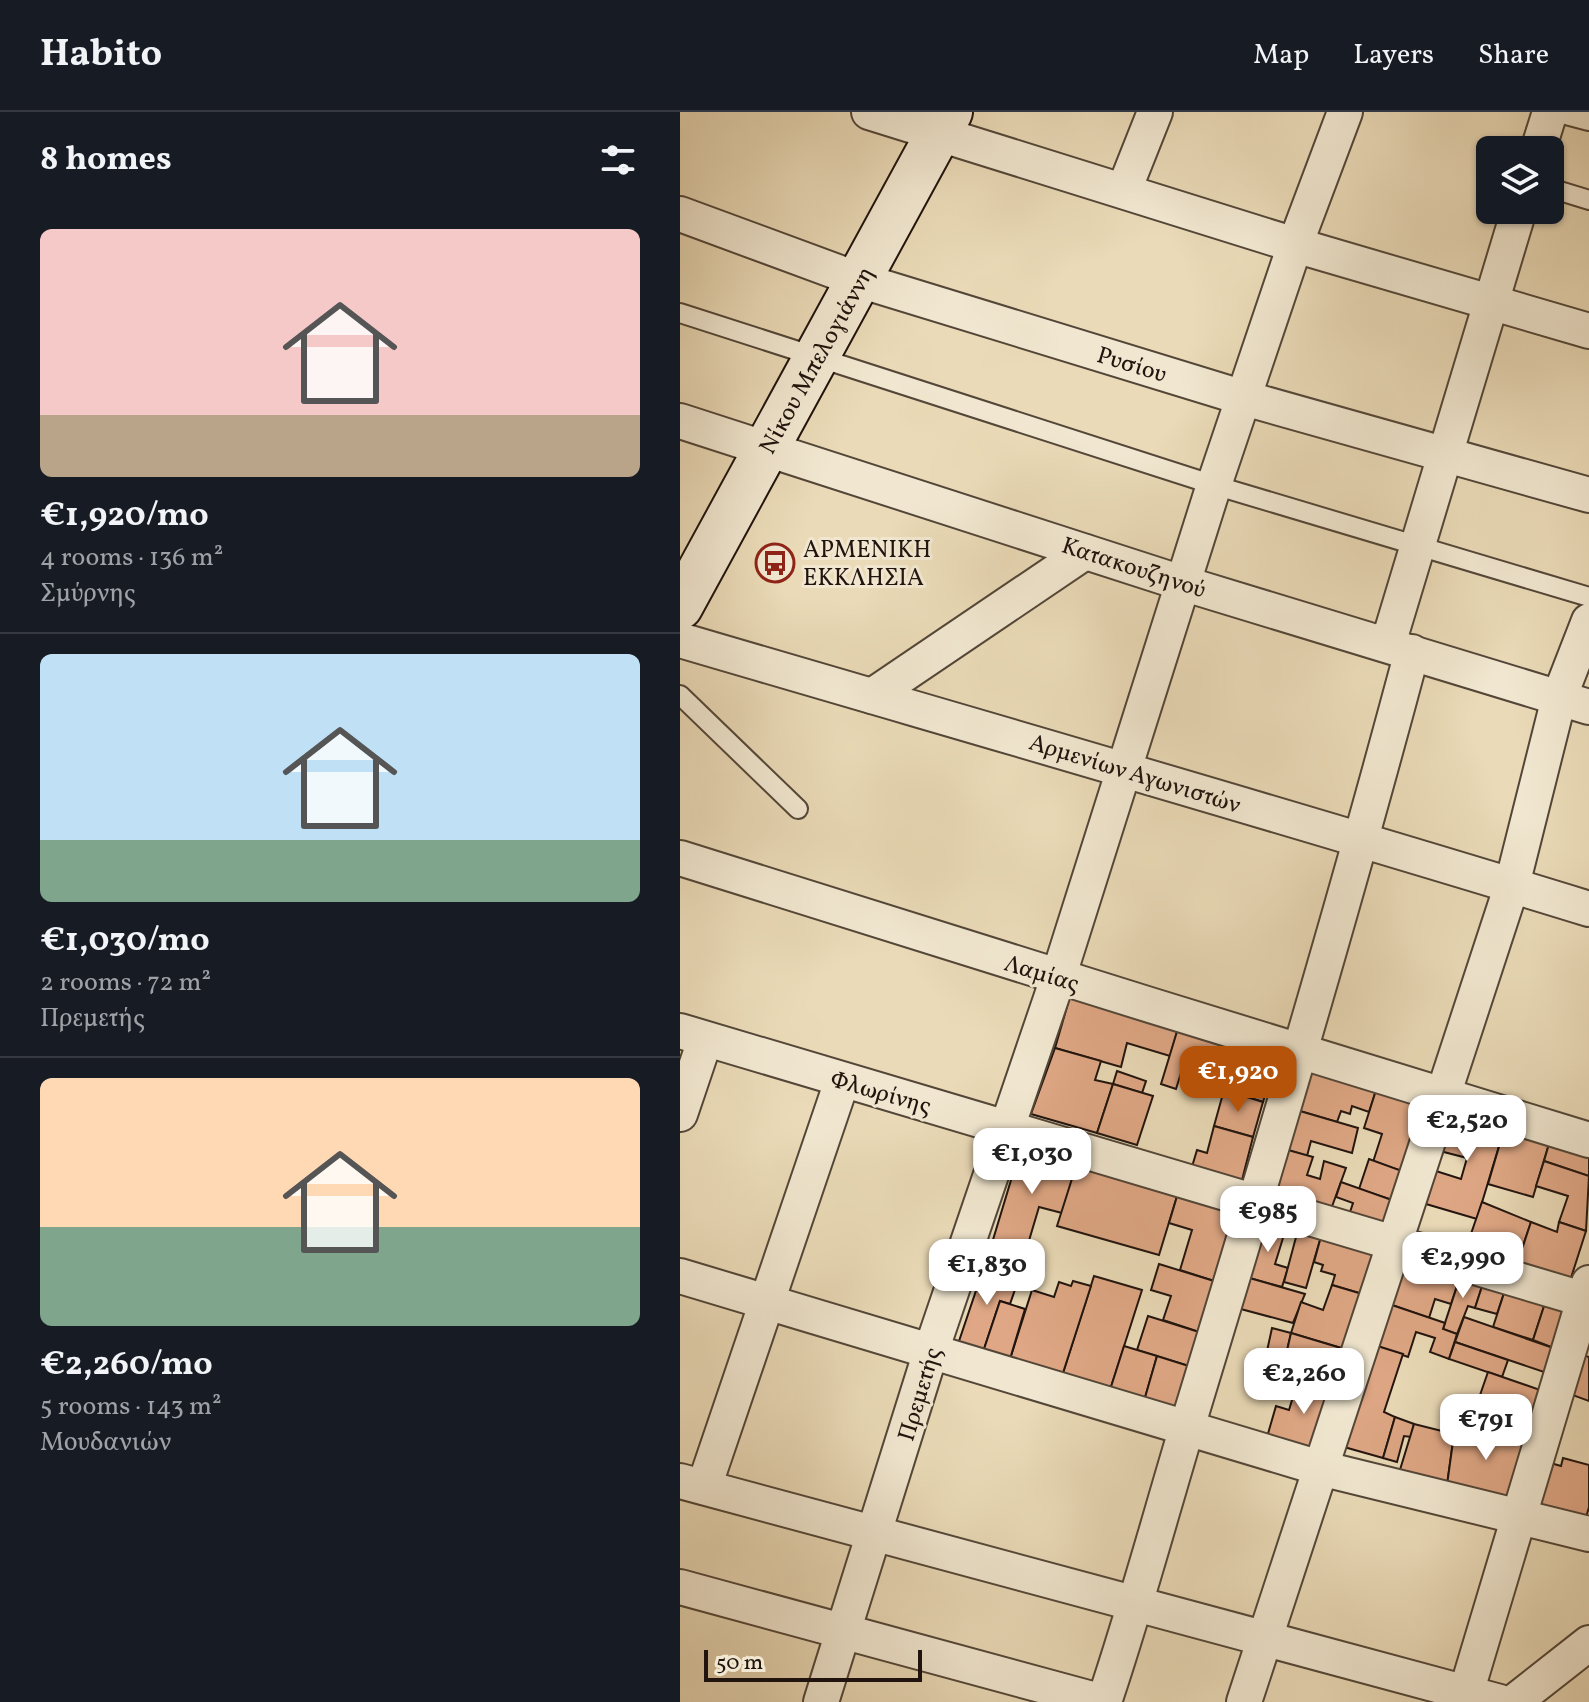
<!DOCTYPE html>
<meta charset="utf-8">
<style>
:root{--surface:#171b24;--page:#20242c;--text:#f1f3f6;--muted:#9ea1a6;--line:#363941;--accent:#b45309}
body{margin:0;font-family:Vollkorn,serif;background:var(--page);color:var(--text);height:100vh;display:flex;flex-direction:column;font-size:30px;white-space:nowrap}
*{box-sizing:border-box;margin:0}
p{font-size:26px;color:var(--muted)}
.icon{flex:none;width:44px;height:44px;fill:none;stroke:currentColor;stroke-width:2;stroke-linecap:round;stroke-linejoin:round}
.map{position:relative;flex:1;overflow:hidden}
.drawer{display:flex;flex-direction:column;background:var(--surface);width:680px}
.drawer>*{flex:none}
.buttons{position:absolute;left:796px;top:24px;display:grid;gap:16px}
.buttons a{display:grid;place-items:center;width:88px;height:88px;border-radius:12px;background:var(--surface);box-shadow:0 2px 6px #0004;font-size:40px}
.scale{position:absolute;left:24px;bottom:20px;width:218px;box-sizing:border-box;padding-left:8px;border:4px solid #21140e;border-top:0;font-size:22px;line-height:28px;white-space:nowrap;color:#21140e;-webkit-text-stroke:6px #f1e7d0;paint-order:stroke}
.price{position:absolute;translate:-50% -68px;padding:0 18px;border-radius:16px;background:#fff;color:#222;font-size:26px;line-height:52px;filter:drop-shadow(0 2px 4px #0008)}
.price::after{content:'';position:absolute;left:50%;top:48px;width:24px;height:18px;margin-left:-12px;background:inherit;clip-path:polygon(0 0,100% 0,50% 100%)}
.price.selected{background:var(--accent);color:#fff}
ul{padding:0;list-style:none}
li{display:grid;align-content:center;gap:16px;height:424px;padding:0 40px}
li+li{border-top:2px solid var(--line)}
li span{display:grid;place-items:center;height:248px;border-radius:12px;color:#555}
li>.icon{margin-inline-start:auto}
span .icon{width:144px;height:144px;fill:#fffc;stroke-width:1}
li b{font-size:34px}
h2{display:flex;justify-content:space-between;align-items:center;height:96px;padding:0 40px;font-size:34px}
header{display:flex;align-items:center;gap:48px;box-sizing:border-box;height:112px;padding:0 40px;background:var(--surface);border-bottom:2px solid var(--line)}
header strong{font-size:38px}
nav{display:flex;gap:44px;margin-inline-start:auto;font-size:28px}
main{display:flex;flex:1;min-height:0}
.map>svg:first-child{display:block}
.building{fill:#dfa785;stroke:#21140e;stroke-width:2}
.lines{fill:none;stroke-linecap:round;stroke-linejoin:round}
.service-casing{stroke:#534638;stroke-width:22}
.pedestrian-casing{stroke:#534638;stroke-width:30}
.minor-casing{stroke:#534638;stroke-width:38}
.secondary-casing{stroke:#21140e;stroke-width:48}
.service{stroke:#f1e7d0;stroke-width:18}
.pedestrian{stroke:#f1e7d0;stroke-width:26}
.minor{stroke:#f1e7d0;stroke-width:34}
.secondary{stroke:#f1e7d0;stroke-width:44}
.labels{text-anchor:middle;stroke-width:6;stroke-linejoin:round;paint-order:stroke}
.street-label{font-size:24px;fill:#21140e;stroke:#f1e7d0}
.poi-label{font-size:24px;fill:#21140e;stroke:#f1e7d0;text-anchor:start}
</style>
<header>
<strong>Habito</strong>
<nav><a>Map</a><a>Layers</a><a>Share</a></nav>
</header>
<main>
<section class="drawer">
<h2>8 homes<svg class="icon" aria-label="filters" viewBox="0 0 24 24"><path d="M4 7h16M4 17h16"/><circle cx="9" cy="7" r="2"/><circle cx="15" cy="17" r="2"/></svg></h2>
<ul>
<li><span style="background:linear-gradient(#f6c9c9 75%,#b9a48a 0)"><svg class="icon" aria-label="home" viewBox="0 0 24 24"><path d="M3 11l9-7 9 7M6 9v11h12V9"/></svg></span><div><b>€1,920/mo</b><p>4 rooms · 136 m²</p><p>Σμύρνης</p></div></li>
<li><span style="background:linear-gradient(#bfe0f5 75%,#7fa58c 0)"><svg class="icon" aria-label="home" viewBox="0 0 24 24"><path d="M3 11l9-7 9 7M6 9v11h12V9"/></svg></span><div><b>€1,030/mo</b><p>2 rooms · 72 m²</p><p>Πρεμετής</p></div></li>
<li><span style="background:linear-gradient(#ffd9b3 60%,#7fa58c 0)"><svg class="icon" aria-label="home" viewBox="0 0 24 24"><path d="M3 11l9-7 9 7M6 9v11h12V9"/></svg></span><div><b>€2,260/mo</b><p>5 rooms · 143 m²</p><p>Μουδανιών</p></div></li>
</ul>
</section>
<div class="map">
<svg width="909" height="1590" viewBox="0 0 909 1590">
<rect width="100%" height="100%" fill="#eadab7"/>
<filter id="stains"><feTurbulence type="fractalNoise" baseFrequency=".0025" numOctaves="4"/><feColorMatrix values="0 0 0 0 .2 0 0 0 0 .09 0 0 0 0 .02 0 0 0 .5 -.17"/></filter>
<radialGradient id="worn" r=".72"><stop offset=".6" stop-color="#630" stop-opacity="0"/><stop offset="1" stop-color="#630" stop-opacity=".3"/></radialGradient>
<g class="building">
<path d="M391,881L499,913L490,944L447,931L441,955L375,936Z"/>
<path d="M499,913L547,927L532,971L501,961L496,977L481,972Z"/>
<path d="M547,927L597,943L583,990L532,974Z"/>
<path d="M375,936L421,949L415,968L433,972L417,1021L351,1002Z"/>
<path d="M627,951L698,972L689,1000L672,994L670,1002L661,999L657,1010L613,997Z"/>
<path d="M437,959L466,969L462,981L433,972Z"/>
<path d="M433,972L473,984L457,1033L417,1021Z"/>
<path d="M698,972L746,991L722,1059L693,1050L702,1022L684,1016Z"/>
<path d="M544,978L583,990L573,1025L534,1014Z"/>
<path d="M773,995L826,1011L797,1107L746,1092L756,1059L781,1067L787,1046L760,1039Z"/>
<path d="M613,997L678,1016L672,1041L631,1029L627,1044L601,1036Z"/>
<path d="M826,1011L871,1025L853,1085L808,1072Z"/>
<path d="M534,1014L573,1025L561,1072L511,1058L517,1038L527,1041Z"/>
<path d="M871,1025L909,1037V1064L864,1049Z"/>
<path d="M341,1035L397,1051L382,1101L359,1095L345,1142L312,1131Z"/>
<path d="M601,1036L633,1045L627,1063L640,1067L644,1049L666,1056L650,1100L589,1081Z"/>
<path d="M689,1047L722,1059L712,1088L679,1077Z"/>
<path d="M864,1049L909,1064L906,1119L879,1110L888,1084L856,1074Z"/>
<path d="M397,1051L498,1081L479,1143L377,1114Z"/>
<path d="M661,1070L712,1088L701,1117L668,1106L673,1091L656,1085Z"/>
<path d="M498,1081L556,1099L534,1169L500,1158L512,1118L489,1111Z"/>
<path d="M802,1090L851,1110L836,1155L785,1139Z"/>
<path d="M583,1106L607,1113L595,1152L608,1156L602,1175L566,1165Z"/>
<path d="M851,1110L877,1120L879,1110L906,1119L889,1172L836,1155Z"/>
<path d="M619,1114L642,1121L626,1176L604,1170Z"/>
<path d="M642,1121L703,1138L689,1184L652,1173L655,1163L641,1159L643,1153L634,1150Z"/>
<path d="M312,1131L362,1147L353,1172L304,1155Z"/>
<path d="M723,1139L782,1159L771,1192L755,1187L749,1206L706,1191Z"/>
<path d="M479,1152L534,1169L519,1220L483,1208L491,1184L471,1178Z"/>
<path d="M304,1155L339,1166L330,1192L320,1189L303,1240L278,1232Z"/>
<path d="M782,1159L805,1165L795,1196L788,1194L777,1222L763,1217Z"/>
<path d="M414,1164L462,1178L430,1278L382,1264Z"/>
<path d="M566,1165L625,1182L613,1211L557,1196Z"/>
<path d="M805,1165L827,1172L817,1202L795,1196Z"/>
<path d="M393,1169L411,1174L382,1264L330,1247L352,1178L374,1185L379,1170L391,1174Z"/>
<path d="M827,1172L867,1185L853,1228L813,1215Z"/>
<path d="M652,1173L689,1184L671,1239L611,1221L621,1190L643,1198Z"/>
<path d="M867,1185L894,1193L879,1238L853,1228Z"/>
<path d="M320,1189L345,1197L330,1247L303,1240Z"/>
<path d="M706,1191L765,1211L763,1217L777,1222L769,1247L750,1240L755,1226L736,1220L728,1245L691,1232Z"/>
<path d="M468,1204L519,1220L515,1256L457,1238Z"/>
<path d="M784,1205L879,1238L870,1262L775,1230Z"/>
<path d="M592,1216L611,1221L606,1243L587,1239Z"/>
<path d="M611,1221L671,1239L664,1258L606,1243Z"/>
<path d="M775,1230L828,1248L822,1265L769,1247Z"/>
<path d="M691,1232L723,1242L704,1300L715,1305L703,1346L657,1333Z"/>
<path d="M444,1234L477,1244L464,1289L430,1278Z"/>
<path d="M899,1242L909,1245V1289L887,1281Z"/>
<path d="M477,1244L515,1256L503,1301L464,1289Z"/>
<path d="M808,1260L866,1280L849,1328L791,1309Z"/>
<path d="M619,1265L657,1277L638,1341L587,1325L596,1294L609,1298Z"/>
<path d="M715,1305L734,1312L731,1325L724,1324L717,1350L703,1346Z"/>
<path d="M734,1312L774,1322L767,1373L719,1361Z"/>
<path d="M806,1314L849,1328L830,1389L767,1373L775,1315L803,1323Z"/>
<path d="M883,1346L909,1353V1395L905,1409L854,1395L867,1350L881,1354Z"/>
</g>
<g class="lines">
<defs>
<g id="service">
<path d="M870,76L909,88"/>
<path d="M0,201L534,373L909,485"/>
<path d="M0,583L118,697"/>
</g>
<path id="pedestrian" d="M890,0L909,5"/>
<g id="minor">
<path d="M189,0L615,133L909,219"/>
<path d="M858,38L870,0"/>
<path d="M444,78L475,0"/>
<path d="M0,102L179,168L564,286L909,383"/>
<path d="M0,309L502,471L909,595"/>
<path d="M0,528C303,617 607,704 909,797"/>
<path d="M708,532L839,98"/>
<path d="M192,584L405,440"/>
<path d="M0,746C302,842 606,935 909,1028"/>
<path d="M0,919L909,1189"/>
<path d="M0,1002L25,928"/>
<path d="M0,1164L640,1356L909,1422"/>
<path d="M0,1369L820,1590"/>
<path d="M24,1375L162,969"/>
<path d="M0,1475L423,1590"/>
<path d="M786,1581L909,1171"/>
<path d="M141,1590L251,1239L378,866L534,373L615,133L665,0"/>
<path d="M424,1590C455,1498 480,1405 508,1312C586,1056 663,799 732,540"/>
<path d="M564,1590L832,773L879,586L909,509"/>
<path d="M834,1590L909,1531"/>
</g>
<path id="secondary" d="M0,495L270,0"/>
</defs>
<use href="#service" class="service-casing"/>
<use href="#pedestrian" class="pedestrian-casing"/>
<use href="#minor" class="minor-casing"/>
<use href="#secondary" class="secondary-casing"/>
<use href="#service" class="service"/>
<use href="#pedestrian" class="pedestrian"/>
<use href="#minor" class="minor"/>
<use href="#secondary" class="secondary"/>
</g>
<defs>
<symbol id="bus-ring" viewBox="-11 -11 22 22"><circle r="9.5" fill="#f1e7d0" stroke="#8f2418" stroke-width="1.5"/><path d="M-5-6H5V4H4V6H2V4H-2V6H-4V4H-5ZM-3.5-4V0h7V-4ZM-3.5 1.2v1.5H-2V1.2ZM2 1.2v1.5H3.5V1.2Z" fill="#8f2418"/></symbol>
</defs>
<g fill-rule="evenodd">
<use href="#bus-ring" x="73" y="429" width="44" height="44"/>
</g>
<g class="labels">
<g class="street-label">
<text transform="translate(136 248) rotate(-61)" y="8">Νίκου Μπελογιάννη</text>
<text transform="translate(452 252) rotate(17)" y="8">Ρυσίου</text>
<text transform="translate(454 455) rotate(18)" y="8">Κατακουζηνού</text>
<text transform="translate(455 661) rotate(17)" y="8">Αρμενίων Αγωνιστών</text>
<text transform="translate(362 861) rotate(17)" y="8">Λαμίας</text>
<text transform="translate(201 980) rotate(16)" y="8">Φλωρίνης</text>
<text transform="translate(239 1282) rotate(-73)" y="8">Πρεμετής</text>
</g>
<g class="poi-label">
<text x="123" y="445">ΑΡΜΕΝΙΚΗ<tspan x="123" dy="28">ΕΚΚΛΗΣΙΑ</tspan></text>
</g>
</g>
<rect width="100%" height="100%" filter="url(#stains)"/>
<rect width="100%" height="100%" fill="url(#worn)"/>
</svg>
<div class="buttons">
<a><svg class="icon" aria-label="layers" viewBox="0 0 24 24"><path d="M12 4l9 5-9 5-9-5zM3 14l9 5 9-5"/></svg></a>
</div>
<div class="scale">50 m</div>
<b class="price selected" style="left:558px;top:1002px">€1,920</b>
<b class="price" style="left:787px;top:1051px">€2,520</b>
<b class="price" style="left:352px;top:1084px">€1,030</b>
<b class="price" style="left:588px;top:1142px">€985</b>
<b class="price" style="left:783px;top:1188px">€2,990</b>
<b class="price" style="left:307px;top:1195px">€1,830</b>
<b class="price" style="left:624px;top:1304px">€2,260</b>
<b class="price" style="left:806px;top:1350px">€791</b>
</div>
</main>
